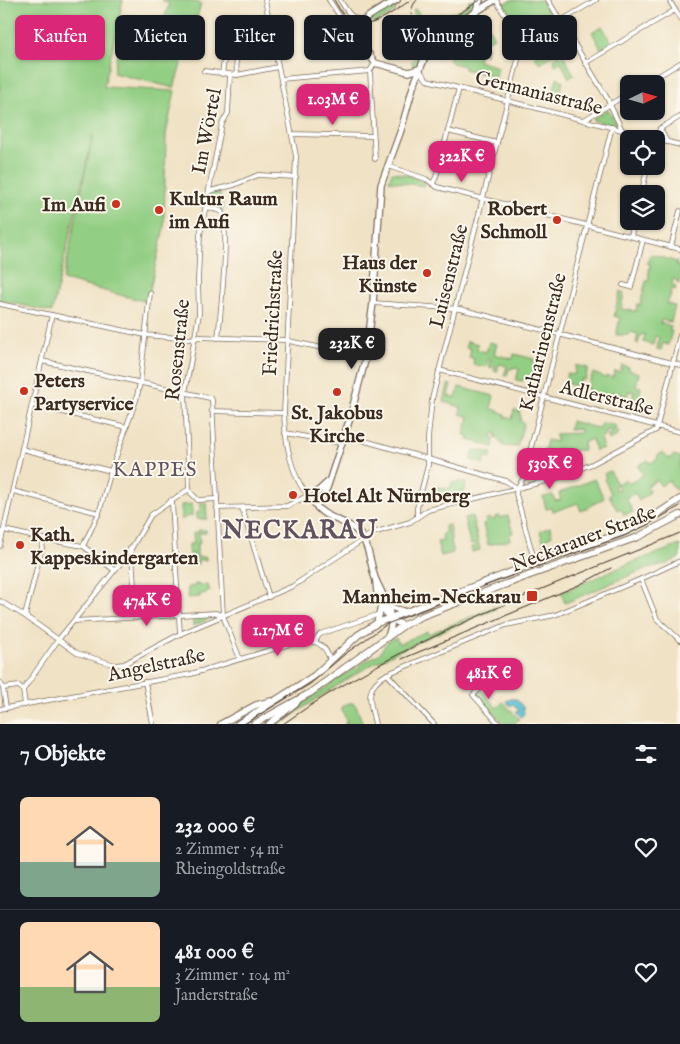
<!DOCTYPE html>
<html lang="de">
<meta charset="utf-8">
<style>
:root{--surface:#171b24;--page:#20242c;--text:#f1f3f6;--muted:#9ea1a6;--line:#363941;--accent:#db2777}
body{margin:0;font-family:"IM FELL English",serif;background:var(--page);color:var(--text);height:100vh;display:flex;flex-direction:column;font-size:19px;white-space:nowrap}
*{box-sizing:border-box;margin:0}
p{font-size:16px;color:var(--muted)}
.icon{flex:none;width:28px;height:28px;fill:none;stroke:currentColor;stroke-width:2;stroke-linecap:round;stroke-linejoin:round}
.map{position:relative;height:724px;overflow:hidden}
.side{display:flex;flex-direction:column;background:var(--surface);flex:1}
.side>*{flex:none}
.guide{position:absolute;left:15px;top:15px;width:650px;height:45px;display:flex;gap:10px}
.needle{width:32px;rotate:85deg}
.tools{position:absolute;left:620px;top:75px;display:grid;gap:10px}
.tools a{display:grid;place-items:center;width:45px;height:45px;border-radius:8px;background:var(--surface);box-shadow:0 1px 4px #0004;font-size:25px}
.price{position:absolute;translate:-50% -42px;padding:0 11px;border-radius:10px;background:var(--accent);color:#fff;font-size:16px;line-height:32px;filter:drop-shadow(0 1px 2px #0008)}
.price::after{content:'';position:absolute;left:50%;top:30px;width:15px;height:11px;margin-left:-8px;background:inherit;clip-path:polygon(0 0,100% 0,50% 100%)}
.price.on{background:#222;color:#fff}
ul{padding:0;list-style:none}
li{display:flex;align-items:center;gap:15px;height:125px;padding:0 20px}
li+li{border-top:1px solid var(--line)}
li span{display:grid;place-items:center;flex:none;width:140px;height:100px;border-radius:8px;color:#555}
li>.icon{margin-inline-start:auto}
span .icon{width:60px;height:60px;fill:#fffc;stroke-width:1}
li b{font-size:21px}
h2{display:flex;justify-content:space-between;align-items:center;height:60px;padding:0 20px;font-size:21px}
.pill{padding:0 18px;border-radius:8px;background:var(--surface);box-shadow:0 1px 4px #0004;font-size:18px;line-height:45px}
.pill.on{background:var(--accent);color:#fff}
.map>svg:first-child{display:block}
.green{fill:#92ce83;stroke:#667c50}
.water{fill:#57c0d3;stroke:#497578}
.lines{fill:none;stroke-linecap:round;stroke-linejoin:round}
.street-casing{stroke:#7a6a58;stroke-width:5.5}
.secondary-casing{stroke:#7a6a58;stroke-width:8}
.primary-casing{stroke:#7a6a58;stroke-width:8}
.street{stroke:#fff;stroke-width:4}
.secondary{stroke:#fff;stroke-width:5.5}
.primary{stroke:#fff;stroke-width:6}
.tram{stroke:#3b2a1e;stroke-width:1}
.rail{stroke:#3b2a1e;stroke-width:1}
.poi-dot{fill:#c8321e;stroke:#fbf7ec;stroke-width:2}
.labels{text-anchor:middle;stroke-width:4;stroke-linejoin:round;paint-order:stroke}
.street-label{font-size:20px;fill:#3b2a1e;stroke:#fbf7ec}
.poi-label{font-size:20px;font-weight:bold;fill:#3b2a1e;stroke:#fbf7ec;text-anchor:start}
.neighbourhood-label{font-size:21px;letter-spacing:1px;fill:#62525e;stroke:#fbf7ec}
.district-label{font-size:25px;font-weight:bold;letter-spacing:1px;fill:#62525e;stroke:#fbf7ec}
</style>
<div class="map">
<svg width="680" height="724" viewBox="0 0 680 724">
<rect width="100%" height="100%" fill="#fbf7ec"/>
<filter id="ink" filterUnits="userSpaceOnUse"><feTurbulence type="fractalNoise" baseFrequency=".02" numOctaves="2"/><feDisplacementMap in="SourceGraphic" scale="10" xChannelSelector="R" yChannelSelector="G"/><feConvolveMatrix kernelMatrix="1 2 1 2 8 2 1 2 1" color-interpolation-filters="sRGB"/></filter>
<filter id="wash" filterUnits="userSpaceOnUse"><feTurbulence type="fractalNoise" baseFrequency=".0096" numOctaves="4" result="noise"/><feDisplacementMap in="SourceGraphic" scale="20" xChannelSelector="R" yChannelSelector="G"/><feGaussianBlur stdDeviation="1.12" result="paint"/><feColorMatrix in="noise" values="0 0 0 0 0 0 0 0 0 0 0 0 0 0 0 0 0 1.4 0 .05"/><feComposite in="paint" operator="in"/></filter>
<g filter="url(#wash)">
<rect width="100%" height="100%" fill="#f0e2c5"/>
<g class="green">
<path d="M0,0H123L104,87L175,91L166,134L164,228L147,302L63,280L93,135L52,312L0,300Z"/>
<path d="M162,0H183L201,3L188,52L182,61L174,88L113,73L122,34L180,48L185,26L188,25L164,19L169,4Z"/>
<path d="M471,0H476L477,3C472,16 467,14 455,18C450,19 445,23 441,26L435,15L456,12L469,5L468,2Z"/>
<path d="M511,0H541L552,18L555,16L557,20L552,23L550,20L524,36L504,4Z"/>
<path d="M395,4L396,11L374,24L372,20L374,16Z"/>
<path d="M414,9L418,11L419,17H425L433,27C421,28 412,22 414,9Z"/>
<path d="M484,26L489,28L494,37L485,42L487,46L486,55L479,54L478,61L498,67L496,77L464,69V66L452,63L449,59L453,44Z"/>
<path d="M602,26L612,43L601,49L592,32Z"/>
<path d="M431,35L418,66L414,69L412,61C422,52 416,39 431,35Z"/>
<path d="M563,40L567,47L540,63L534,57Z"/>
<path d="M559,54L561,57L564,56L574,75L569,78L561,62L555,65L554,59Z"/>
<path d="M557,77L563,81L559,96L553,94Z"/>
<path d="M608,109L618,127L593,120V118Z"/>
<path d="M392,172L411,176L425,182L424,186L389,181Z"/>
<path d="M218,189L224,209L221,211L206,207L210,191Z"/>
<path d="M651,254L677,262L676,266H680V284L677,283V280L673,279L672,285L676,286L675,290L671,289L670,294H671L667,304L675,306L671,322L661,320L660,323L671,326L669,331H672L668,345L663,343L661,350L657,349L659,337L655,336L653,345L643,342L645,335L641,334L638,344L636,343L638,334L630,332L628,335H616L620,318L614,316L620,291L624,293L621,309L636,311L637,304L640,305L646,281L648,282L650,264L647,263Z"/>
<path d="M467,341L478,344L477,350L486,352L489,342L497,344L494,354L513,359L514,354L534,359L533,368L540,370L539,379L524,377L523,381L516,380L519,369L513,367L512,369H509L507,376H504L507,366L499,364L497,372L494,371L495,365H493L492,368L489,367L491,359L489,358L486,367L473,365L474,359L469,357L471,349L466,347Z"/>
<path d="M576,365L588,368L585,380L581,379L579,387L565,383L567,373L574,375Z"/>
<path d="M622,365L629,367V370L639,373L636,386L641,387L638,401L632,399L634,392L629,391L627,396L612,392L611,397L589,393L590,390L586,389L593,373L606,378V376L613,378L615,371L620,372Z"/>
<path d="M448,384L451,385L448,396L456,398L459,387L494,396L491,408L505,414V417L512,419L514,410L520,411L519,414L521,415L520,421L524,423L517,447L503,446V443H500V440L496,439V433H493L492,438L494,439L493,447L468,440L469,436L464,435L469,417L460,414L461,407L444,402Z"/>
<path d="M571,421L600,429L602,423L616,426L615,430L619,432V433L616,435V437L609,440L607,435L611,434V430L606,431L607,433L603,434L604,436L600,438L603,448L595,451L592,439L583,443L584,449L583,450L562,451V449H556V455H549L545,462H542L547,440L556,442V434L580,433V429L569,430Z"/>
<path d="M474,450L492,453L490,459L485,458L484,464L470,460Z"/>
<path d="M663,452L669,459L674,455L680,457V486L675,490L668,480L661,486L657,480L647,486L650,492L639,501L635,493L626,498L633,512L624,515L621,508L617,510L609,495L611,493L604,479L606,478L604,474L610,471L617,484L614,486L616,490L619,489L617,484L626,479L630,483L643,475L638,466L648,460L650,463L658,459L657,456Z"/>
<path d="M594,479L604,498L581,511L578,503L555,511H553L552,508L546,509L543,497L553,495L555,501L561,500L559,493Z"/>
<path d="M459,481L466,483L465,491L447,495L446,492L444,493V498L432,501L436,487L450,489L452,482L459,483Z"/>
<path d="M200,503H206L207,519H197V512H201Z"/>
<path d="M192,504V516L186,517L181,520V505Z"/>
<path d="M472,516L480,550L472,552L471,547H475L474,544H470L464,518Z"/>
<path d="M500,516V518L508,516L513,533L509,534L510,540L488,545L483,524L486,523L485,520L490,518L491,520L495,519V517Z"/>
<path d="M449,525L453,553L441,556L437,542L443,541L442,534L445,533V526Z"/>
<path d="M550,527L552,535L546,539L548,544L544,546L540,531Z"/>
<path d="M198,530H206V533H199L200,543L197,544V557H206V560H198V564L179,565V563H186V558L193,557V554H189V544H194L193,533H198Z"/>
<path d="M680,545V557L667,564L647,568L565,603L561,593L630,563Z"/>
<path d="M195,584L208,585L210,591H207V593L200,594V597L187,598L188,587L195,586Z"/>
<path d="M494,607L495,609C454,626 413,643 373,664C341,682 310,703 280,724H273L351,670L354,668L355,670L360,667L359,665L379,654L387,642L396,638L399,644L427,631L429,634Z"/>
<path d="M215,615V616L193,626V616Z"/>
<path d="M481,690L497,708L503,702L519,719L514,724H504L476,694Z"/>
<path d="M349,703H353L356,706L363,724H344L347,722L341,707Z"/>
</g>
<path class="water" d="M511,699H516L523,707L524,714L521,717L516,712L519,710L513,704L510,706L506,701Z"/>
</g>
<g filter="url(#ink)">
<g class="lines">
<defs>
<g id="street">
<path d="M265,0L296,156L284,413C285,440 291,483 314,501"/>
<path d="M329,0L343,21L355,34"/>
<path d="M340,0C346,9 350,18 361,21"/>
<path d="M496,0L522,44"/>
<path d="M548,0L607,98L622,130"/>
<path d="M669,0L680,18"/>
<path d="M522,44L596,0"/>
<path d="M585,63L675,10"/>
<path d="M419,69L427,80L680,145"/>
<path d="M204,71L237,75L278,67"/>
<path d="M222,74L227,39L231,37L235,41L237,75"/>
<path d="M281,79L370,71"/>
<path d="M645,84L680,63"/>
<path d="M584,120L629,93"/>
<path d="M660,128L667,142"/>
<path d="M448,131L497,143"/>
<path d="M292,134L373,136"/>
<path d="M655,139C658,126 670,123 680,117"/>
<path d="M375,159L370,71L375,63"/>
<path d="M388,166L426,179L437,187L680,249"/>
<path d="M433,183L436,177L459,88"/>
<path d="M210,191L234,185L258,175L296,177"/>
<path d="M641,194L648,166"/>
<path d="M206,207L221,211C231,223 220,318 218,338"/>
<path d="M631,236L634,221"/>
<path d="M671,247L680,211"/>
<path d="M623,285L631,287L643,240"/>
<path d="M373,303L460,309L680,365"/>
<path d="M0,304L145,335L189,339L200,337L284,340L366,357"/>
<path d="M42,361L210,398L212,400L223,616L240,659"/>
<path d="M439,370L680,432"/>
<path d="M32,405L127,427"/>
<path d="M212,411L284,413"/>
<path d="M285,433L341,443"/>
<path d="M344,435L506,481L517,488"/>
<path d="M22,449L111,471"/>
<path d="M189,489L191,493L198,500L217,499"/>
<path d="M13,491L99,513"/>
<path d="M171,500L172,503L180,634"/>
<path d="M217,508L287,506L307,496"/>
<path d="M242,508L269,597"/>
<path d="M417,517V508L428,465V438L432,399L522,44"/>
<path d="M4,530L44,539L83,546L114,570"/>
<path d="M0,546L52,315"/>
<path d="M83,546L99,513L111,471L136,400L140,383L150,293"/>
<path d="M130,549L132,555L136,618"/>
<path d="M535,563L516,494L517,488L523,479L612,127"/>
<path d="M641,579L657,619L680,640"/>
<path d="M0,601L25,616L77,653L115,665L124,664L180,634L293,586L373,533L410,522L428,510L555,479L592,464L656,430L680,335"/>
<path d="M25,616L44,539"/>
<path d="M74,621L216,613L223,616"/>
<path d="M315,641L320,634L380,614"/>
<path d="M387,674L434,724"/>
<path d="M494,676L473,695L499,724"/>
<path d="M0,682L3,688L6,708"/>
<path d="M145,682L153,724"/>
<path d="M3,688L19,686L23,690"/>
<path d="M25,705L23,690L58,640L128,554L151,515L189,489L185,393L199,314L198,280L200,235L222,124L228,113L230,75"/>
<path d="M0,709L191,674L300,641C316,639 327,646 330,661"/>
<path d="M375,724C370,701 363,688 387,674L506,625L555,615L641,579L680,561"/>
</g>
<g id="secondary">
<path d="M397,0C382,9 360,17 355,34L375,63L409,72L419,69"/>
<path d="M475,13L480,0"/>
<path d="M314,501C319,518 345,519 357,531C369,542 370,563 375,578C381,592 390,606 391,622C392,627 389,632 388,637"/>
<path d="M314,501L316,493L328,482"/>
<path d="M319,502L327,488L349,421L366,357L373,303L381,185L401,130L413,87L432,39L495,0"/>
<path d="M376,582C377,602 383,619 404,625"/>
<path d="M387,606L406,612"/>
<path d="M377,623L381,607"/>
<path d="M221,724L256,705L271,701"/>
<path d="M269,724L297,702"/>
</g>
<g id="primary">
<path d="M238,724L314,676L358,635L377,623L535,563L622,533L645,522L680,499"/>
<path d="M254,724L310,693L404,625L422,616L530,575L638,537L680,515"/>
</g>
</defs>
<use href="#street" class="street-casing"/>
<use href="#secondary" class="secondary-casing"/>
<use href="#primary" class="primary-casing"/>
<use href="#street" class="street"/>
<use href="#secondary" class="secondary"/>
<use href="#primary" class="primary"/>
<g class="tram">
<path d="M334,0C338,6 342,15 348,20C366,35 395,10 411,0"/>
<path d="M417,0C412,5 410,12 412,18C415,26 424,30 432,28C443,25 469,7 480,0"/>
<path d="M244,724L310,684L345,654L387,624L497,581L626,535L649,524L680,506"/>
</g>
<g class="rail">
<path d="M402,659L579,585L611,568"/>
<path d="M283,724C404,638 544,589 680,533"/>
</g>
</g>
</g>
<g class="poi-dot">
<circle cx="116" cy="204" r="5"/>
<circle cx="159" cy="210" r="5"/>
<circle cx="557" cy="220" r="5"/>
<circle cx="427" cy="273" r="5"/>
<circle cx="24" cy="391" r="5"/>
<circle cx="337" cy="392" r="5"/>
<circle cx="293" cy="495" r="5"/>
<circle cx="20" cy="545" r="5"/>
<rect x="526" y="590" width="12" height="12" rx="2.5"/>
</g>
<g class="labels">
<g class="street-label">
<text transform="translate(539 92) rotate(14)" y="7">Germaniastraße</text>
<text transform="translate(206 131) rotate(-79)" y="7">Im Wörtel</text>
<text transform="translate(448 276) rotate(-76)" y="7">Luisenstraße</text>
<text transform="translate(272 313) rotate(-87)" y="7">Friedrichstraße</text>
<text transform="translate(542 342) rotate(-76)" y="7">Katharinenstraße</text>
<text transform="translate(177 350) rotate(-84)" y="7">Rosenstraße</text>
<text transform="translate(607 397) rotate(14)" y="7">Adlerstraße</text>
<text transform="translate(583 538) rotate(-21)" y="7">Neckarauer Straße</text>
<text transform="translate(156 664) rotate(-12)" y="7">Angelstraße</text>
</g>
<g class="poi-label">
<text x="169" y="205">Kultur Raum<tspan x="169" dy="23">im Aufi</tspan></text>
<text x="106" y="211" text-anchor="end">Im Aufi</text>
<text x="547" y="215" text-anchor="end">Robert<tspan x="547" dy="23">Schmoll</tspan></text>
<text x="417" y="269" text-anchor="end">Haus der<tspan x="417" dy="23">Künste</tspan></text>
<text x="34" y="387">Peters<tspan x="34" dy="23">Partyservice</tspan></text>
<text x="337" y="419" text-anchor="middle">St. Jakobus<tspan x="337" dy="23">Kirche</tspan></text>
<text x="303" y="502">Hotel Alt Nürnberg</text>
<text x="30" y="541">Kath.<tspan x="30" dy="23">Kappeskindergarten</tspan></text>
<text x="521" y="603" text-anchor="end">Mannheim-Neckarau</text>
</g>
<g class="neighbourhood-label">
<text x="155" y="476">KAPPES</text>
</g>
<g class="district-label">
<text x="300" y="538">NECKARAU</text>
</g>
</g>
</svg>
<div class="tools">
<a><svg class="needle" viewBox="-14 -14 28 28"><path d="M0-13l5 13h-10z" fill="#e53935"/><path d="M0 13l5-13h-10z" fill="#9ea1a6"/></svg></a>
<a><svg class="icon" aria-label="locate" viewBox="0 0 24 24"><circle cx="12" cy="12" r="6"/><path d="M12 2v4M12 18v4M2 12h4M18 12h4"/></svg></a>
<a><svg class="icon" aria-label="layers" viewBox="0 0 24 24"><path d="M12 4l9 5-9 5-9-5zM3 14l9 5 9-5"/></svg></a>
</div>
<b class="price" style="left:333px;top:126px">1.03M €</b>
<b class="price" style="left:462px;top:183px">322K €</b>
<b class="price on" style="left:352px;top:370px">232K €</b>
<b class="price" style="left:550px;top:490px">530K €</b>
<b class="price" style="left:147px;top:627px">474K €</b>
<b class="price" style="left:278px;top:657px">1.17M €</b>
<b class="price" style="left:489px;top:700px">481K €</b>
<div class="guide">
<a class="pill on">Kaufen</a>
<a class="pill">Mieten</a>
<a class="pill">Filter</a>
<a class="pill">Neu</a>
<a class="pill">Wohnung</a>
<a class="pill">Haus</a>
</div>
</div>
<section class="side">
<h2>7 Objekte<svg class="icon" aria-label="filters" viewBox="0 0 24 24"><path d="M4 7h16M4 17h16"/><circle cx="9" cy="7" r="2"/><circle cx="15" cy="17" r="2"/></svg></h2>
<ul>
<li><span style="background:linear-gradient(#ffd9b3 65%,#7fa58c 0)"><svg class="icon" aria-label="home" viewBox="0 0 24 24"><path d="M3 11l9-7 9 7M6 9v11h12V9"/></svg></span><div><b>232 000 €</b><p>2 Zimmer · 54 m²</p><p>Rheingoldstraße</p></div><svg class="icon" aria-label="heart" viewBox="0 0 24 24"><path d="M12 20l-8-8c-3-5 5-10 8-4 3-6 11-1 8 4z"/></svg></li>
<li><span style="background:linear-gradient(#ffd9b3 65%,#8fb573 0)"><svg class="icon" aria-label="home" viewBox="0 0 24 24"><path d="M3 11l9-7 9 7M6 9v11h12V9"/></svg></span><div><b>481 000 €</b><p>3 Zimmer · 104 m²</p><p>Janderstraße</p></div><svg class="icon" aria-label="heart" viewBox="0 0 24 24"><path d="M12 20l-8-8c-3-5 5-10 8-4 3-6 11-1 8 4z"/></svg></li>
</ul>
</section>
